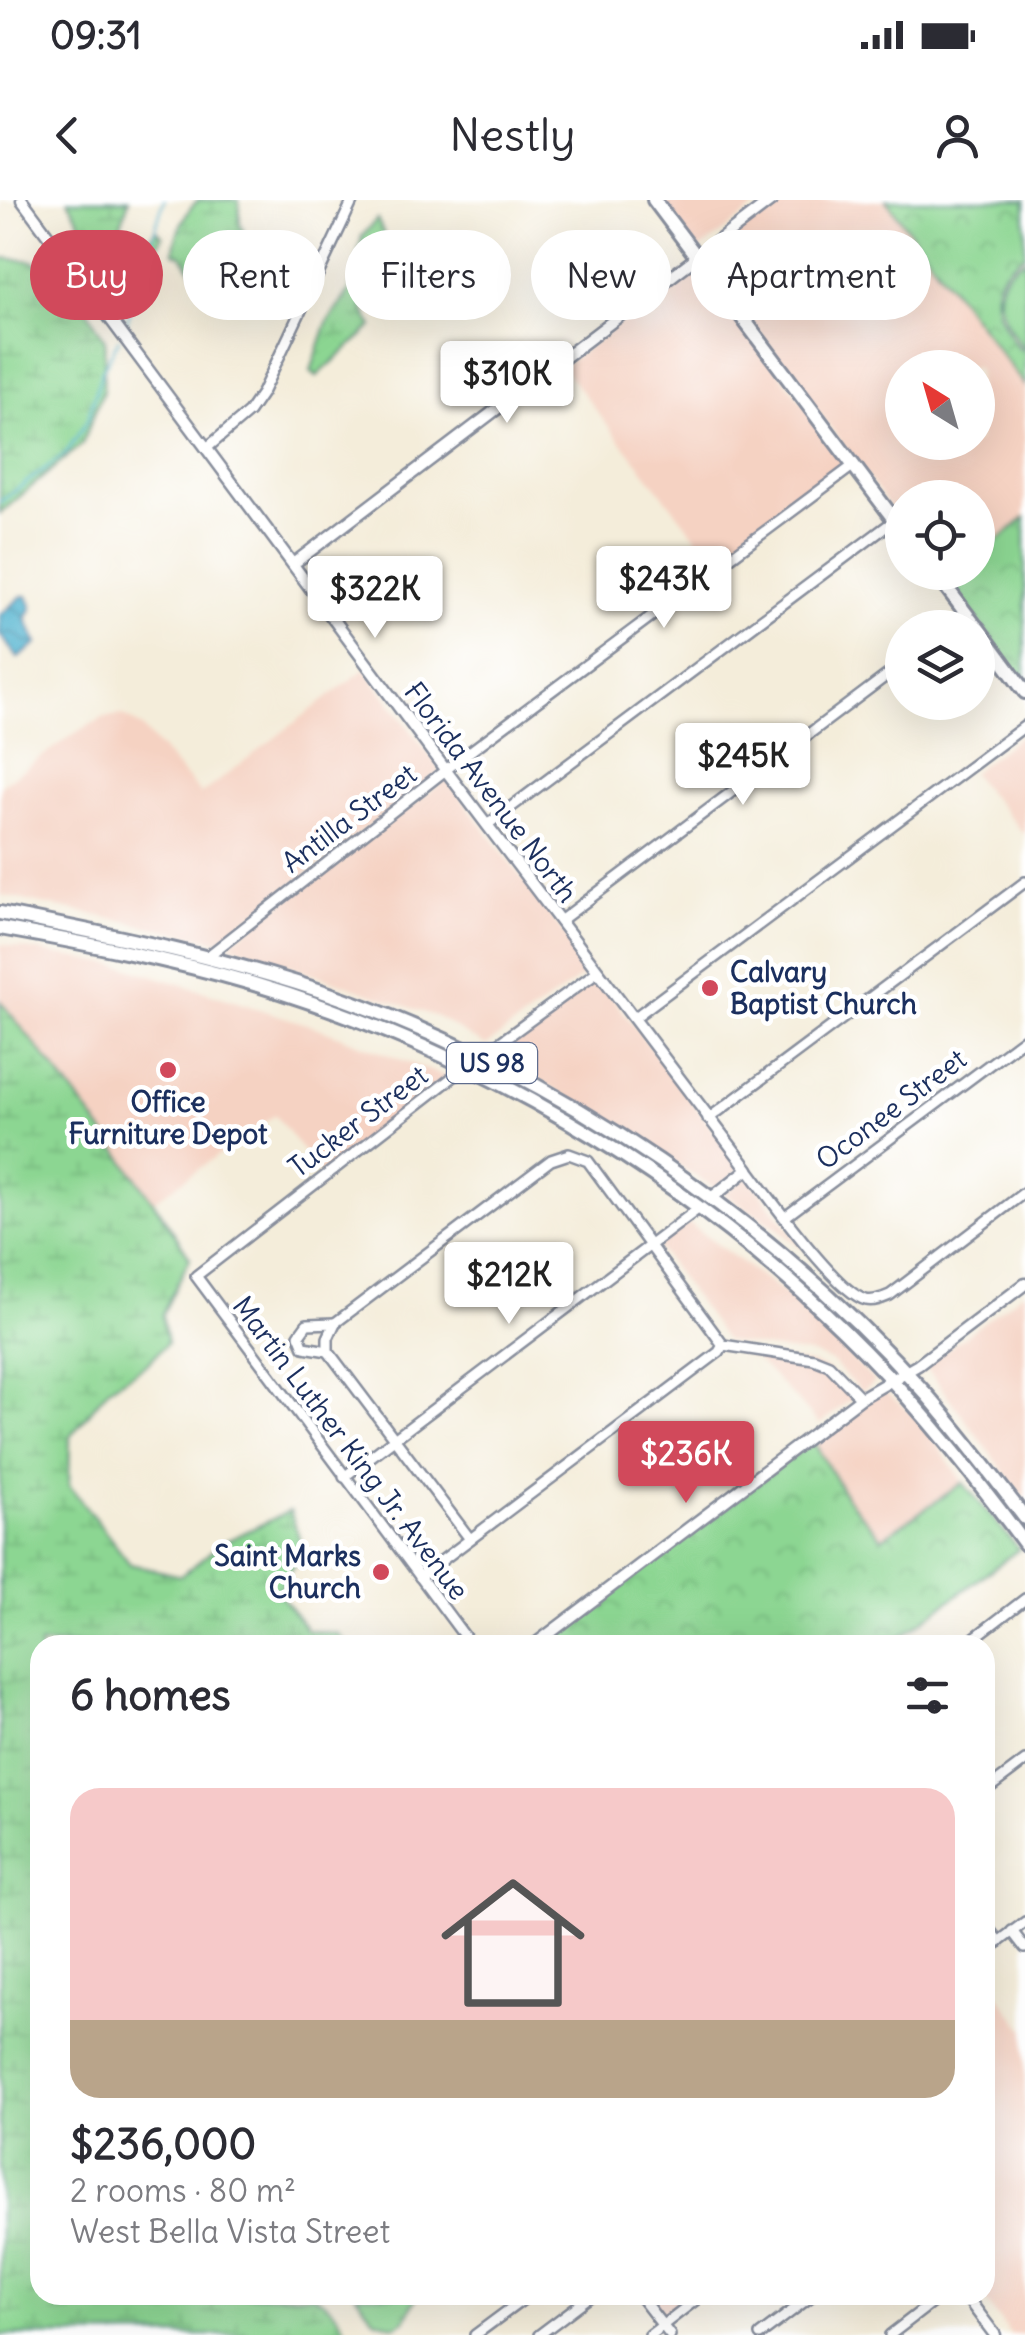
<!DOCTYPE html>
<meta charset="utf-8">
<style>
:root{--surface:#fff;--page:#f2f2f3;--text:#2b2b33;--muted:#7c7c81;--line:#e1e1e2;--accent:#d1495b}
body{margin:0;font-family:Delius,sans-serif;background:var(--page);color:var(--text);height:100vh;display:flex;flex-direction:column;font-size:38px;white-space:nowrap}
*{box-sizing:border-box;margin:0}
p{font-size:32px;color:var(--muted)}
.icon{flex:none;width:55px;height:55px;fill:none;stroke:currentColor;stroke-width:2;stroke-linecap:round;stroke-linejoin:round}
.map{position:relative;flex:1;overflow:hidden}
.panel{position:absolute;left:30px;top:1435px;width:965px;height:670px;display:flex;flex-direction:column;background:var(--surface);border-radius:30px;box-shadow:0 10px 40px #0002}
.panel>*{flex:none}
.top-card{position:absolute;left:30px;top:30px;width:965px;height:90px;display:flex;gap:20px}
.needle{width:65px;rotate:323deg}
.tools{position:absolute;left:885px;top:150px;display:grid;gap:20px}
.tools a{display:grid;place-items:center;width:110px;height:110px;border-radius:50%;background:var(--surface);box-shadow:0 10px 40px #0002;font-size:50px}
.price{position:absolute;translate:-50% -85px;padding:0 22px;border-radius:10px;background:#fff;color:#222;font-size:32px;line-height:65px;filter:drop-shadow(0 2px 5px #0008)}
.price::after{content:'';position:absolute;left:50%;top:60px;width:30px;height:22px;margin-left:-15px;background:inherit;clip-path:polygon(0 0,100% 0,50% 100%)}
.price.active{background:var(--accent);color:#fff}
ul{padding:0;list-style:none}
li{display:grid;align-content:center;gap:20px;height:530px;padding:0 40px}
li+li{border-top:2px solid var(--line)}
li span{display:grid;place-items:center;height:310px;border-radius:30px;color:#555}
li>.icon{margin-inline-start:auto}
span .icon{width:180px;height:180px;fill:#fffc;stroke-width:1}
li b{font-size:42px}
h2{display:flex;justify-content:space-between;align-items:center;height:120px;padding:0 40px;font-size:42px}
.pill{padding:0 35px;border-radius:45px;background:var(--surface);box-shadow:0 10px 40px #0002;font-size:35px;line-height:90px}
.pill.active{background:var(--accent);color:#fff}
.status{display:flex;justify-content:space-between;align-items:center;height:70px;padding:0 50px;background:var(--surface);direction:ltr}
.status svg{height:28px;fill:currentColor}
header{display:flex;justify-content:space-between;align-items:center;height:130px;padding:0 40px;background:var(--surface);font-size:45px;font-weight:600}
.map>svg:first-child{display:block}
.built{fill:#f5d2c2;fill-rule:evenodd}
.green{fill:#8cd692;stroke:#548278;stroke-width:2.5}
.wetland{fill:url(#wetland-marsh);stroke:#548278;stroke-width:2.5}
.park{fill:url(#park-crowns);stroke:#548278;stroke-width:2.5}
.water{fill:url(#water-waves);stroke:#367096;stroke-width:2.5}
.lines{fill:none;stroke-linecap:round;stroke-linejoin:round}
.stream{stroke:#50b2cf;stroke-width:2.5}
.minor-casing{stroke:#888e9c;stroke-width:14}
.tertiary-casing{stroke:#888e9c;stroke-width:15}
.primary-casing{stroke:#888e9c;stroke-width:18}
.minor{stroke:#fff;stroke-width:9}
.tertiary{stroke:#fff;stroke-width:10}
.primary{stroke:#fff;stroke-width:12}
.poi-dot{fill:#d1495b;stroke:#fff;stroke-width:4}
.labels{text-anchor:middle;stroke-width:9;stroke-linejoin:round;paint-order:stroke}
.shield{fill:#fff;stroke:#5f6d8e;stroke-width:2.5}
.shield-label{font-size:25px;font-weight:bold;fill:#1b2f5e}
.street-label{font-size:28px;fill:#1b2f5e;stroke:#fff}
.poi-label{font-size:28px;font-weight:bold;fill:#1b2f5e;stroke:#fff;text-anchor:start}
</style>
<div class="status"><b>09:31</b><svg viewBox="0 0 49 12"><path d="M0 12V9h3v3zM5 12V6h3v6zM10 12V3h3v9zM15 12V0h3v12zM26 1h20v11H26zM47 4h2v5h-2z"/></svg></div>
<header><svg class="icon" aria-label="back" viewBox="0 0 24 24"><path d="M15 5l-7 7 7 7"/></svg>Nestly<svg class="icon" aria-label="person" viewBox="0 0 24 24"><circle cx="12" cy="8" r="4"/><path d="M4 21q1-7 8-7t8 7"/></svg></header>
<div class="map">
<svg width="1025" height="2135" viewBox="0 0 1025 2135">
<defs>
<pattern id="wetland-marsh" width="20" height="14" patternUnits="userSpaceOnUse" patternTransform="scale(2.5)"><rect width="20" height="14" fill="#8cd692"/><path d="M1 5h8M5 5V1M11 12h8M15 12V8" fill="none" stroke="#78b880"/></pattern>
<pattern id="park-crowns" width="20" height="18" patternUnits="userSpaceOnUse" patternTransform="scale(2.5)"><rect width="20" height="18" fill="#8cd692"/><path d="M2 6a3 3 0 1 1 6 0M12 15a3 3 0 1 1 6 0" fill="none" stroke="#78b880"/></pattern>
<pattern id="water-waves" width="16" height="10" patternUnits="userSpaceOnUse" patternTransform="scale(2.5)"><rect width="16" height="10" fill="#50b2cf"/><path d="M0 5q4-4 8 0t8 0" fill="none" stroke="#4291ab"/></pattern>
</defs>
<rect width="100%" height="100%" fill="#fff"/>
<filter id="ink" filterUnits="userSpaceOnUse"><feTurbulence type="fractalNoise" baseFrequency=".01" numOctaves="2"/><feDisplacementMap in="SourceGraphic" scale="20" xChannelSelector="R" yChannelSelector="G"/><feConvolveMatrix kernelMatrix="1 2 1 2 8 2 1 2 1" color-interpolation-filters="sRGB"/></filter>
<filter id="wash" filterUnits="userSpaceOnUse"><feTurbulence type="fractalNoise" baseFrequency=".0048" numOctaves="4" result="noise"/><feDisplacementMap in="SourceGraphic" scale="40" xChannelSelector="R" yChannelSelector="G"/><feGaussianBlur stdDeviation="2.25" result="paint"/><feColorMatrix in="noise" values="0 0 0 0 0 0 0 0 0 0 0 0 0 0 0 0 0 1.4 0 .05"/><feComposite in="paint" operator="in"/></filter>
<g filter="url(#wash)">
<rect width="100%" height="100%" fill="#f4edda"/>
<g class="built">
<path d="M659,0H764L698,51Z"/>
<path d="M779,0H886L1025,186V318L978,357V298H902V323L704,59ZM902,168H978V242H902Z"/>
<path d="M697,64L848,263L716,362L562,167Z"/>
<path d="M365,469L441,571L218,741L0,695V586L80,530L105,517L123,515L140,526L201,594Z"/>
<path d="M1025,532V635L971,573Z"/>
<path d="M447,579L591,770L486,846L437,817L229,744Z"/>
<path d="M0,744L126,767L316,827L446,877L320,973L275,915L152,1002L54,868L0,801Z"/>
<path d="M597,777L742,968L715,988L495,852Z"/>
<path d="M748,976L805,1051L771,1024L724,994Z"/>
<path d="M688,1023L793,1100L875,1182L861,1192L832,1162L815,1155L726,1141L657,1046Z"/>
<path d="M1025,1091V1299L925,1166Z"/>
<path d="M735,1152L814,1164L827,1169L854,1197L820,1224L756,1159Z"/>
<path d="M882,1190L921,1220L963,1283L882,1339L846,1297L813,1241Z"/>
<path d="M985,1777L1025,1830V2135H1011L981,2095H985Z"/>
<path d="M644,2095H693L661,2117Z"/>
</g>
<path class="green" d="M1025,59V151C1002,121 980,84 1025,59Z"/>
<g class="wetland">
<path d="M68,0H129L120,27L128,52L135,56L141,53L155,30L162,35L144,84L134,93L83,27Z"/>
<path d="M199,0H239L240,24L249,43L222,87C202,89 191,70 181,55L174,53C174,36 186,9 199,0Z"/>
<path d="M377,19L385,36C368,66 349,95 373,126L317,176L311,171L326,125L350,90L362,36Z"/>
<path d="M0,58L33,61L71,83L105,140L103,191L82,244L0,313Z"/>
<path d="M0,801C67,883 134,968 190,1058L162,1115L167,1143L147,1164L109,1188L70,1237L69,1285L130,1364L181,1376L222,1343L290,1311L303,1349L278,1392L307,1430L338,1434L348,1445H40V2095H313C330,2104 343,2116 346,2135H0Z"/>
<path d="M356,2095H418L405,2120L395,2126L374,2119Z"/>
</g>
<g class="park">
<path d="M886,0H1025V55C980,80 994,116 1019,149H1025V186Z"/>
<path d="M1025,318V485L948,382L959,373L978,372V357Z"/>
<path d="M813,1241L846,1297L882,1338L963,1283L1019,1349L890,1445H543Z"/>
</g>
<path class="water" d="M22,396H27L32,407L26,419L37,444L18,458L0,435V415Z"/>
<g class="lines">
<g class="stream">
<path d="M125,128L164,0"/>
<path d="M0,302L66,253L87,221L102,171L119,139"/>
</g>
</g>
</g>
<g filter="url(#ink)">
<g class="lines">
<defs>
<g id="minor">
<path d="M208,247L249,212L262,193L353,0"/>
<path d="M952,428L968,416"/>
<path d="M487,625L895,320"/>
<path d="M560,721L902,464"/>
<path d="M208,756L452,565L854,265"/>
<path d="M634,818L1025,526"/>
<path d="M708,919L1025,682"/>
<path d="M748,969C768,996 838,1094 866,1100C874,1102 883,1098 890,1095L1025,992"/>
<path d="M785,1017L1025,838"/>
<path d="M723,1145L814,1159L829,1165L861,1198"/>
<path d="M328,1151L304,1147L299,1135L307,1124L335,1123"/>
<path d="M344,1277L698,1009"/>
<path d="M470,1339L328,1151V1138L335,1123L551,960L569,954L588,961L723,1145"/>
<path d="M420,1377L719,1152L723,1145"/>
<path d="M471,1445L196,1076L466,867L598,771"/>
<path d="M965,1445L1025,1399"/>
<path d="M985,1591L1025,1561"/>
<path d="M985,1724L999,1742"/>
<path d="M1012,1731L1025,1748"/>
<path d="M985,1752L1025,1722"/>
<path d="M639,2095L670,2135"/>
<path d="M475,2135L529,2095"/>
<path d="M539,2135L592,2095"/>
<path d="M650,2135L702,2095"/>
<path d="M760,2135L813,2095"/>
<path d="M890,2135L942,2095"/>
</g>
<g id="tertiary">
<path d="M22,0L447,572L748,969L710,999"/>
<path d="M293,364L772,0"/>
<path d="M534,1445L861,1198L918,1165L1025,1084"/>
<path d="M965,2095L995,2135"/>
</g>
<g id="primary">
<path d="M654,0L902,330"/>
<path d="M935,372L977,428"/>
<path d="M978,428L1025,492"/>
<path d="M0,713C117,736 232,759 344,799C564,878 770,1020 926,1194C961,1234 993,1276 1025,1318"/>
<path d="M0,728C84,743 169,759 251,783C472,849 679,970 844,1131C911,1196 970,1269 1025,1344"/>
</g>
</defs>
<use href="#minor" class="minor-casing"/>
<use href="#tertiary" class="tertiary-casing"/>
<use href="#primary" class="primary-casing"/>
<use href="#minor" class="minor"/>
<use href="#tertiary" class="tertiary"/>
<use href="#primary" class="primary"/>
</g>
</g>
<g class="poi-dot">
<circle cx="710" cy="788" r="10"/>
<circle cx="168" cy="870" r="10"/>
<circle cx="381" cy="1372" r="10"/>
</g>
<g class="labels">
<rect class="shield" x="447" y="843" width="90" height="40" rx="8"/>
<g class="shield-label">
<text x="492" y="872">US 98</text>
</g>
<g class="street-label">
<text transform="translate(491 592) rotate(53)" y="10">Florida Avenue North</text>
<text transform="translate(349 618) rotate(-37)" y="10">Antilla Street</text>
<text transform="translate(891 909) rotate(-37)" y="10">Oconee Street</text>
<text transform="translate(358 921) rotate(-37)" y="10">Tucker Street</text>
<text transform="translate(351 1248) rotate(53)" y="10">Martin Luther King Jr. Avenue</text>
</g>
<g class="poi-label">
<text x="730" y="782">Calvary<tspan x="730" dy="32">Baptist Church</tspan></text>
<text x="168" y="912" text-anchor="middle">Office<tspan x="168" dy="32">Furniture Depot</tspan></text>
<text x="361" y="1366" text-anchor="end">Saint Marks<tspan x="361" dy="32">Church</tspan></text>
</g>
</g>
</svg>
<div class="tools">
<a><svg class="needle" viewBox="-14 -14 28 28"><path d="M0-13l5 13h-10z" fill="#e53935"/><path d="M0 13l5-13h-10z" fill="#7c7c81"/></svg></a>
<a><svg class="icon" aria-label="locate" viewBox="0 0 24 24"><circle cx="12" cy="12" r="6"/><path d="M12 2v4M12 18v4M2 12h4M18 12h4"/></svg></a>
<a><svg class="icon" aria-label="layers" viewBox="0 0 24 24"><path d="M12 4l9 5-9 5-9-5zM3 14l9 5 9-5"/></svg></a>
</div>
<b class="price" style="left:507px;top:226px">$310K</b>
<b class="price" style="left:664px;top:431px">$243K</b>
<b class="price" style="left:375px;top:441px">$322K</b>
<b class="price" style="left:743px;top:608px">$245K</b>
<b class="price" style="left:509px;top:1127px">$212K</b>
<b class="price active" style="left:686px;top:1306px">$236K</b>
<div class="top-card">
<a class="pill active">Buy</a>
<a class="pill">Rent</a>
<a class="pill">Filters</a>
<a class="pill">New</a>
<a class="pill">Apartment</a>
</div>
<section class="panel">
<h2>6 homes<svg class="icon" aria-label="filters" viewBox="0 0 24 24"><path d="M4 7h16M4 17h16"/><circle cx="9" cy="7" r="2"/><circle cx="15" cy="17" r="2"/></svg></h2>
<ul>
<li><span style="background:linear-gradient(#f6c9c9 75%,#b9a48a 0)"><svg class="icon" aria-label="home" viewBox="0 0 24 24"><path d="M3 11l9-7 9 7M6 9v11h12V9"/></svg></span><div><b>$236,000</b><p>2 rooms · 80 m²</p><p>West Bella Vista Street</p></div></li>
</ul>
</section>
</div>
